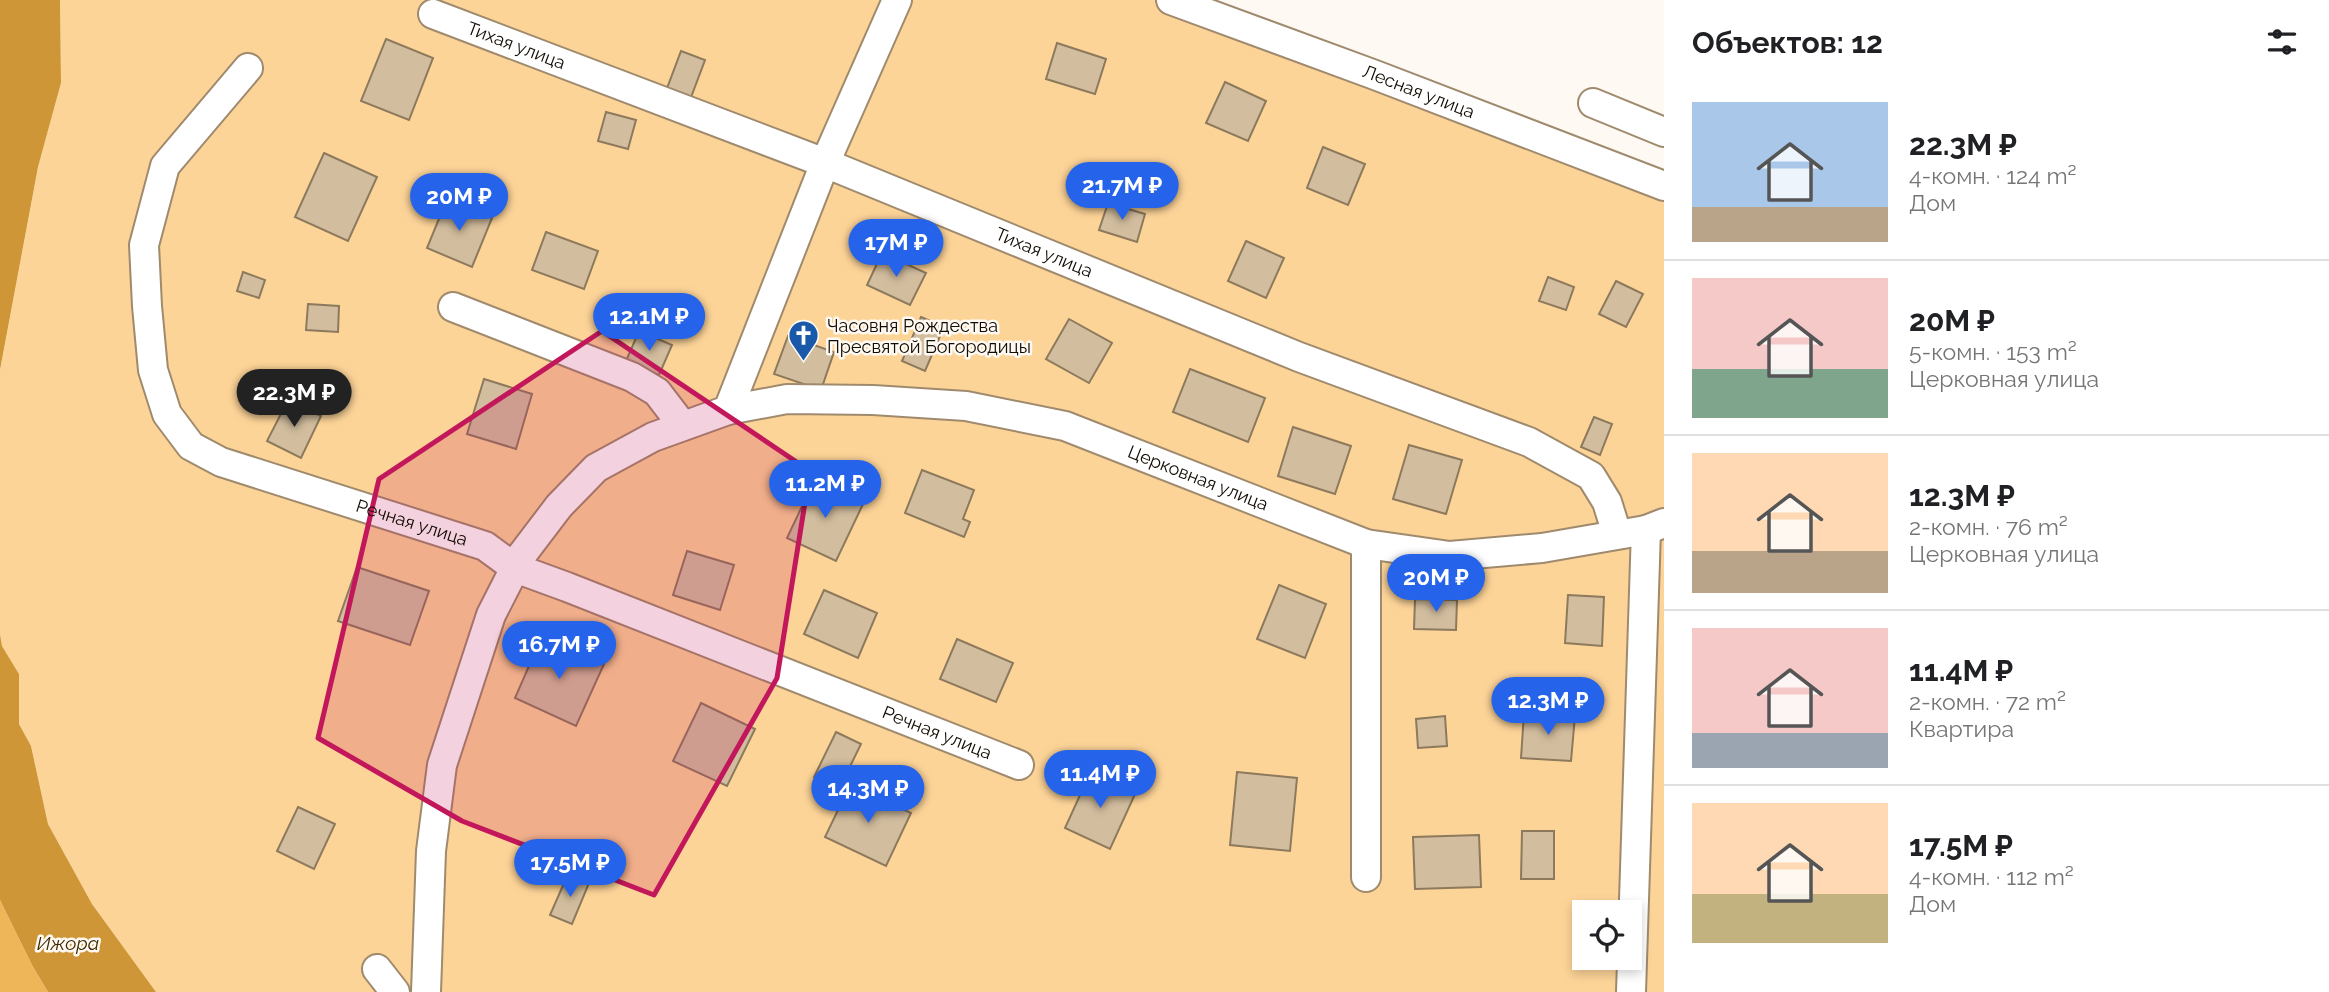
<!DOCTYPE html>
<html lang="ru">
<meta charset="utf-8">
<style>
:root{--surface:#fff;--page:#f6f6f6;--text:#202124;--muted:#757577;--line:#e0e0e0;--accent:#2563eb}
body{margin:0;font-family:Raleway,sans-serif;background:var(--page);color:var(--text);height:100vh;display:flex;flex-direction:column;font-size:26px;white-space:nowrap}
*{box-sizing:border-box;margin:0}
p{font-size:23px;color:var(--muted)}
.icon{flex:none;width:38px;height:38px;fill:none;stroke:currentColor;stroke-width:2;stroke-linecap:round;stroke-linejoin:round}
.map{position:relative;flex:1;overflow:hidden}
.details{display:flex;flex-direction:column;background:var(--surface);width:665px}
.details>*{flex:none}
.tools{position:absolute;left:1572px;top:900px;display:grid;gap:14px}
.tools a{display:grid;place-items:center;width:70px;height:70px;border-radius:0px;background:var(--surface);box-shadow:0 4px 10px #0003;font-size:35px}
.price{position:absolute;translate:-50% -60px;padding:0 16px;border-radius:24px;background:var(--accent);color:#fff;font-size:23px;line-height:46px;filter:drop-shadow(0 2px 4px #0008)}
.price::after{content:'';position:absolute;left:50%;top:42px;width:21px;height:16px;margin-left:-10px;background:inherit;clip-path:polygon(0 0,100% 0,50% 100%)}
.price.on{background:#222;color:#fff}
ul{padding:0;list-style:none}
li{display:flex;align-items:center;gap:21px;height:175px;padding:0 28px}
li+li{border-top:2px solid var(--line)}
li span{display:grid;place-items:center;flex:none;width:196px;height:140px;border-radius:0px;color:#555}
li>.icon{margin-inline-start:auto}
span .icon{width:84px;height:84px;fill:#fffc;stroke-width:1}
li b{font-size:30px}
h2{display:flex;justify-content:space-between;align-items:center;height:84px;padding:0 28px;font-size:30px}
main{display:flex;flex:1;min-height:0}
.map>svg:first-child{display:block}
.green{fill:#fdd498;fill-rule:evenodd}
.forest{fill:#efb559}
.water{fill:#ce9636}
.building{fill:#d2bd9e;stroke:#8d795c;stroke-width:2}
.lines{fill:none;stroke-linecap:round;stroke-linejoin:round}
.minor-casing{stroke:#9f8a6d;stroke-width:32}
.minor{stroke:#fff;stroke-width:28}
.marked{fill:#c2185b;fill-opacity:0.2;stroke:#c2185b;stroke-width:5;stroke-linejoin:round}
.labels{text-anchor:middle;stroke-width:5;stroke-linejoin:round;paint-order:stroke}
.street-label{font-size:18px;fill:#120b02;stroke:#fefaf3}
.poi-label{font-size:18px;fill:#120b02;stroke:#fefaf3;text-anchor:start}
.water-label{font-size:19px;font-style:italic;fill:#3f2900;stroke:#fefaf3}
</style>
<main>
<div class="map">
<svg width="1664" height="992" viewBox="0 0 1664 992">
<rect width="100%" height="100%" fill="#fefaf3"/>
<path class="green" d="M60,0H1171L1664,186V992H156L92,904L48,824L31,746L19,724V674L2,646L0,634V370L38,167L61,83ZM1584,912H1629V957H1584Z"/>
<path class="forest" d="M0,900L32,965L48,992H0Z"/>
<g class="water">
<path d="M0,0H60L61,83L38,167L0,370Z"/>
<path d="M0,634L2,646L19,674V724L31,746L48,824L92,904L156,992H48L32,965L0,900Z"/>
</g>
<g class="building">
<path d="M386,39L433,58L409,120L361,101Z"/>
<path d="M1057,43L1106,59L1095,94L1046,79Z"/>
<path d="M681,51L705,60L690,100L666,91Z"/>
<path d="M1225,82L1266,101L1248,141L1206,123Z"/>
<path d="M606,112L636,120L628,149L598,141Z"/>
<path d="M1323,147L1365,164L1348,205L1307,188Z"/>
<path d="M324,153L377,177L348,241L295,217Z"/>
<path d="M447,199L492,218L472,267L427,248Z"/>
<path d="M1108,203L1145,214L1137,242L1099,230Z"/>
<path d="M546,232L598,251L584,289L532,270Z"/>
<path d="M1246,241L1284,258L1266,298L1228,281Z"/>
<path d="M882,253L926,273L910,305L867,285Z"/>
<path d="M243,272L265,280L259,298L237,291Z"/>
<path d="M1548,277L1574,287L1566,310L1539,301Z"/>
<path d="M1616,281L1643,294L1626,327L1599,314Z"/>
<path d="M308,304L339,306L338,332L306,330Z"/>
<path d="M921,317L944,327L925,371L902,361Z"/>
<path d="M1069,319L1112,343L1089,383L1046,359Z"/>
<path d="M639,331L672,345L659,375L626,361Z"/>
<path d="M788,336L834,352L821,390L774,374Z"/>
<path d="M1190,369L1265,398L1248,442L1173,412Z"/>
<path d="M484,379L532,394L516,449L467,434Z"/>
<path d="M288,400L321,416L301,458L267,441Z"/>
<path d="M1594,417L1612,424L1600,455L1581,447Z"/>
<path d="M1293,427L1351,446L1335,494L1278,476Z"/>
<path d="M1409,445L1462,460L1446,514L1393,499Z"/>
<path d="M922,470L974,490L963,519L970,522L964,537L905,513Z"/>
<path d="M815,479L864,502L836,561L787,538Z"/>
<path d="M687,551L734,565L720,610L673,595Z"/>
<path d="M357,567L429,591L410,645L338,621Z"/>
<path d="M1279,585L1326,604L1305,658L1257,639Z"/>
<path d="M824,590L877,613L858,658L804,634Z"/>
<path d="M1568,595L1604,597L1602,646L1565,643Z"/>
<path d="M1415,599L1457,600L1456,630L1414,629Z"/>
<path d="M542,636L604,664L576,726L515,698Z"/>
<path d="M957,639L1013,663L996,702L940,679Z"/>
<path d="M701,703L755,729L727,786L673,761Z"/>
<path d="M1524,713L1575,716L1571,761L1521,758Z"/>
<path d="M1445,716L1447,746L1418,748L1416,719Z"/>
<path d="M836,732L861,744L839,789L814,777Z"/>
<path d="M1091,771L1136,792L1110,849L1065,828Z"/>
<path d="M1237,772L1297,778L1290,851L1230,845Z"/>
<path d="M850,785L911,813L886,866L825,837Z"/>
<path d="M298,807L335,824L314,869L277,851Z"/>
<path d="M1522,831H1554V879H1521Z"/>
<path d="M1479,835L1481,887L1415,889L1413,837Z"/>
<path d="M568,874L589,883L572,924L550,915Z"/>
</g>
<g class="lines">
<defs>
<g id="minor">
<path id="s1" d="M1171,0L1375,75L1664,186"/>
<path id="s2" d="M433,14L825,163L1299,357L1529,442L1591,476L1607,502L1617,534"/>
<path id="s3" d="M248,68L165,166L144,245L147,306L153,370L167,414L191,446L221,462L485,546L515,568L567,587L1019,765"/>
<path d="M1593,103L1664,132"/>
<path d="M453,307L632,377L657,392L683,426"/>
<path id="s4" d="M728,410L787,399L873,400L966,406L1065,426L1366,544L1450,556L1542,548L1646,530L1664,523"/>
<path d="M1366,877V544"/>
<path d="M377,969L395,992"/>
<path d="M426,992L431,851L442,765L491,615L521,556L559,506L596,468L653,437L728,410L825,163L897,0"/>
<path d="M1631,992L1646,530"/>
</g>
</defs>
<use href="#minor" class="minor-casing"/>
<use href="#minor" class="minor"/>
</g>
<path class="marked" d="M602,331L810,471L777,678L654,895L462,821L318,738L379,479Z"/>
<defs>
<symbol id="church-pin" viewBox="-11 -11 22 30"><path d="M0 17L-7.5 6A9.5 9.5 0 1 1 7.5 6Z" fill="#1a59aa" stroke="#fefaf3"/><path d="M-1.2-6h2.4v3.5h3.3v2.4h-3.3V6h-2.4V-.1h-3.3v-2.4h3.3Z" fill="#fff"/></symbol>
</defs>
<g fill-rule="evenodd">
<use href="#church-pin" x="786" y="318" width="35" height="47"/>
</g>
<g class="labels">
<g class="street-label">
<text dy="6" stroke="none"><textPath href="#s2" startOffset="89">Тихая улица</textPath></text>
<text dy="6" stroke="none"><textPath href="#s1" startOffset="264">Лесная улица</textPath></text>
<text dy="6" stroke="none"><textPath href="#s2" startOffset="656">Тихая улица</textPath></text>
<text dy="6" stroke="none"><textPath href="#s4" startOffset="483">Церковная улица</textPath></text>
<text dy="6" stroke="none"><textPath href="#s3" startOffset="656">Речная улица</textPath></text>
<text dy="6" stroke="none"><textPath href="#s3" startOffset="1223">Речная улица</textPath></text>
</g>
<g class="poi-label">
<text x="827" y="332">Часовня Рождества<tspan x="827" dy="21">Пресвятой Богородицы</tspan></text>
</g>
<g class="water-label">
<text x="68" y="950">Ижора</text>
</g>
</g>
</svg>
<div class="tools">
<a><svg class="icon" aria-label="locate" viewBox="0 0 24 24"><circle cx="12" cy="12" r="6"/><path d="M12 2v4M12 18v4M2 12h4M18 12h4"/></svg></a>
</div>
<b class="price" style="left:1122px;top:222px">21.7M ₽</b>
<b class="price" style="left:459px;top:233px">20M ₽</b>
<b class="price" style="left:896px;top:279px">17M ₽</b>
<b class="price" style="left:649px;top:353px">12.1M ₽</b>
<b class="price on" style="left:294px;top:429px">22.3M ₽</b>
<b class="price" style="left:825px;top:520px">11.2M ₽</b>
<b class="price" style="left:1436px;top:614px">20M ₽</b>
<b class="price" style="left:559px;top:681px">16.7M ₽</b>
<b class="price" style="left:1548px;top:737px">12.3M ₽</b>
<b class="price" style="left:1100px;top:810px">11.4M ₽</b>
<b class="price" style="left:868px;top:825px">14.3M ₽</b>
<b class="price" style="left:570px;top:899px">17.5M ₽</b>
</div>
<section class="details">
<h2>Объектов: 12<svg class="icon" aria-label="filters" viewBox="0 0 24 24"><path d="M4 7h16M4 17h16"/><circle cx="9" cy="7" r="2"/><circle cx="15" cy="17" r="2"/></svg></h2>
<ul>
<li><span style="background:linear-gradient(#a9c7e8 75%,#b9a48a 0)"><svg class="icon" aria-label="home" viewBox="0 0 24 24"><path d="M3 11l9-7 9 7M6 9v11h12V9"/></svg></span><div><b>22.3M ₽</b><p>4-комн. · 124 m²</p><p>Дом</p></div></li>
<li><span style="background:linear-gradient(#f6c9c9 65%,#7fa58c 0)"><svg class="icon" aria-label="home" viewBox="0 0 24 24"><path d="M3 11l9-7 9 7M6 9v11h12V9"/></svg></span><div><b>20M ₽</b><p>5-комн. · 153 m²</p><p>Церковная улица</p></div></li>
<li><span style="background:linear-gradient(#ffd9b3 70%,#b9a48a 0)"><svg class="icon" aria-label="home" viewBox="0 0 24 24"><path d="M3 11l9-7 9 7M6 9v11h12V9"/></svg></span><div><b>12.3M ₽</b><p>2-комн. · 76 m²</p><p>Церковная улица</p></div></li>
<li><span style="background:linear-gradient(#f6c9c9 75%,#9aa5b1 0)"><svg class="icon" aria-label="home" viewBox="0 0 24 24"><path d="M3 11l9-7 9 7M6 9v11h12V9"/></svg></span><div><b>11.4M ₽</b><p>2-комн. · 72 m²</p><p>Квартира</p></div></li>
<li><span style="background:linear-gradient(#ffd9b3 65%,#c2b280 0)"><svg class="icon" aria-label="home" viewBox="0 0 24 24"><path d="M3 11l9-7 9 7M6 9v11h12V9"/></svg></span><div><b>17.5M ₽</b><p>4-комн. · 112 m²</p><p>Дом</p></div></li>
</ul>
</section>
</main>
